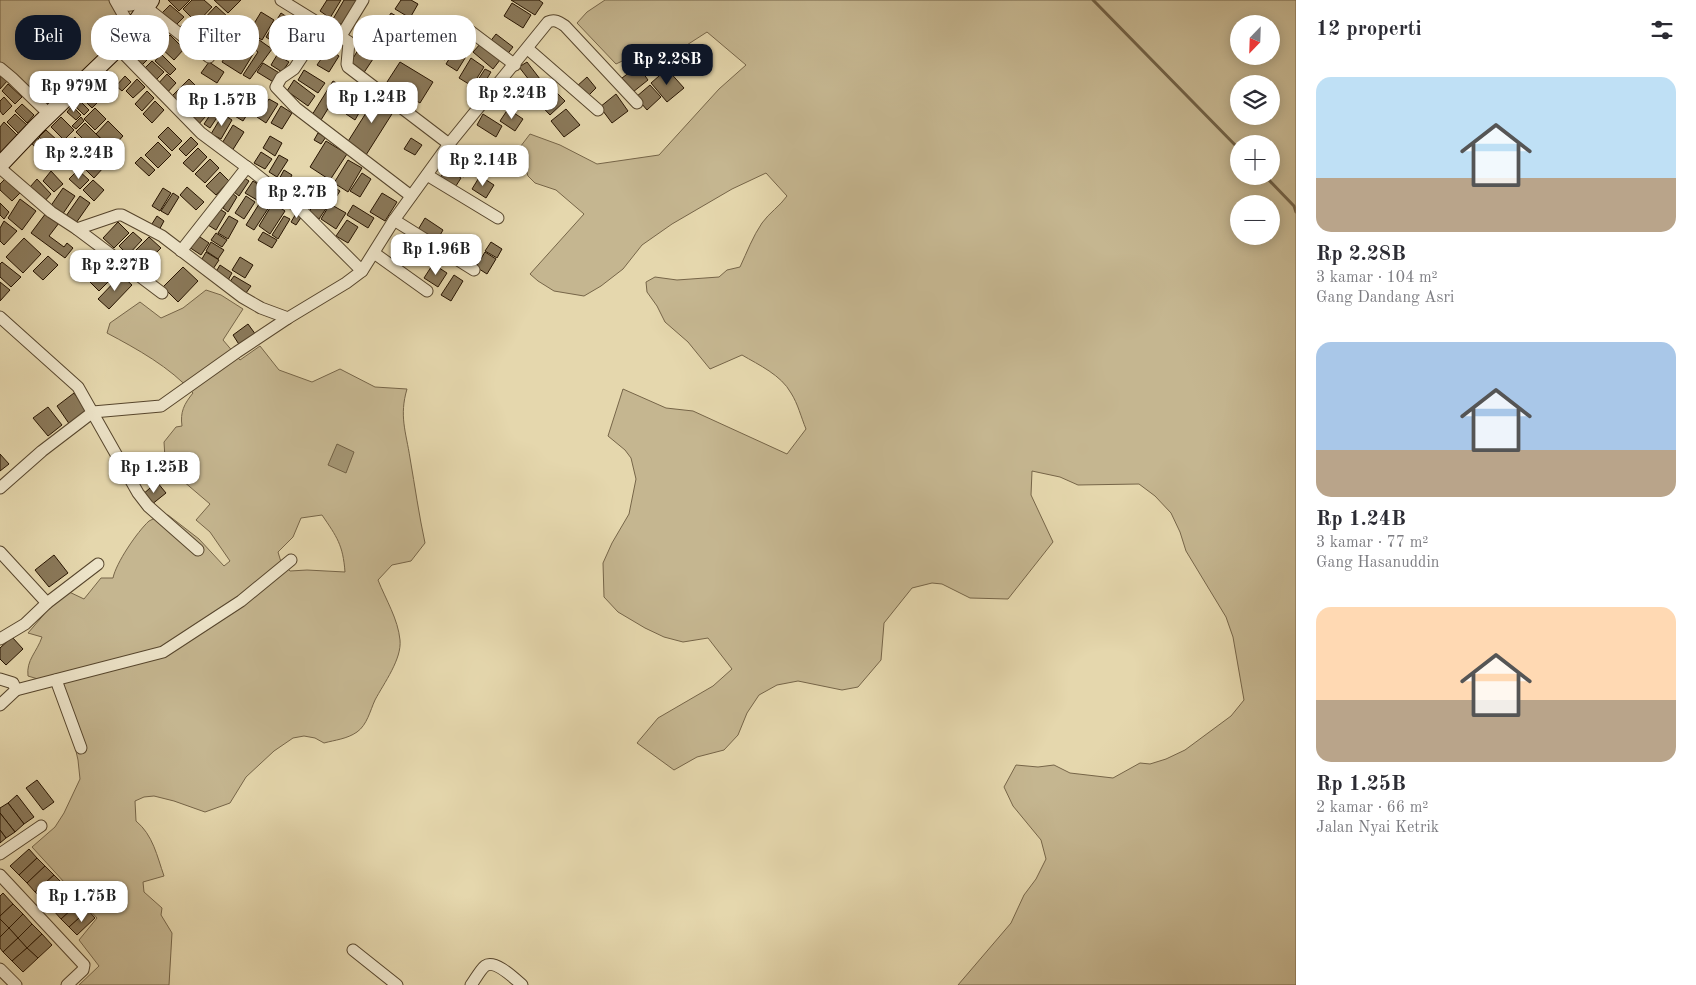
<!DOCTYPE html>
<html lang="id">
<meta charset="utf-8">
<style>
:root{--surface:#fff;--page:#f7f7f7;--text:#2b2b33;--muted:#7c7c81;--accent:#111827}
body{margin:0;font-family:"Old Standard TT",serif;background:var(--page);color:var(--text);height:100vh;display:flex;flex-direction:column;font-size:19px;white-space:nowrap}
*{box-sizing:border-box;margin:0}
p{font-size:16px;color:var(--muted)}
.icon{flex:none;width:28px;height:28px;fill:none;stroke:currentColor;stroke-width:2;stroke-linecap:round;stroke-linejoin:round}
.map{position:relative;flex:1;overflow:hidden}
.side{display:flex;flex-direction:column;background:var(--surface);width:400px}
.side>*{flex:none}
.top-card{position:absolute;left:15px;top:15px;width:475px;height:45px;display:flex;gap:10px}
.needle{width:32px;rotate:203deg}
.tools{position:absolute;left:1230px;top:15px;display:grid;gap:10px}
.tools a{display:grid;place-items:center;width:50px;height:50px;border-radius:50%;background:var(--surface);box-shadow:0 2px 12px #0003;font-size:25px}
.price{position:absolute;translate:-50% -42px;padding:0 11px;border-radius:10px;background:#fff;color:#222;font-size:16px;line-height:32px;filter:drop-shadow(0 1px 2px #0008)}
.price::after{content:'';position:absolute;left:50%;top:30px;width:15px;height:11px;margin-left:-8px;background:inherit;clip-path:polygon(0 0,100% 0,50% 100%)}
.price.on{background:var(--accent);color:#fff}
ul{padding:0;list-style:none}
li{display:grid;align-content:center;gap:10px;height:265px;padding:0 20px}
li span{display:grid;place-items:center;height:155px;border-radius:15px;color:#555}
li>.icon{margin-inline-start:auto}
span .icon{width:90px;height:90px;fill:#fffc;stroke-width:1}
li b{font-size:21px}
h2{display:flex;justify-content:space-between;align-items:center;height:60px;padding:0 20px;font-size:21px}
.tag{padding:0 18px;border-radius:20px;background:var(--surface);box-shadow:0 2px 12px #0003;font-size:18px;line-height:45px}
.tag.on{background:var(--accent);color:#fff}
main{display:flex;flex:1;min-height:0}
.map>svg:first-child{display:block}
.green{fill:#c5b690;stroke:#766548;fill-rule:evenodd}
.water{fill:#a49573;stroke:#726145}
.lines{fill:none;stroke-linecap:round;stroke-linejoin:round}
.stream{stroke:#726145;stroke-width:3}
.building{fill:#8a795a;stroke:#271401}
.minor-casing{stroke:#56452c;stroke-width:13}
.secondary-casing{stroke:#271401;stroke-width:18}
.minor{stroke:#eee5ca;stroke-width:11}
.secondary{stroke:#eee5ca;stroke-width:16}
</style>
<main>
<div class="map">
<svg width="1296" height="985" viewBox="0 0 1296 985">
<rect width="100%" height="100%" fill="#e5d7ad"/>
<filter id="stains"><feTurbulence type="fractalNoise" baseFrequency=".004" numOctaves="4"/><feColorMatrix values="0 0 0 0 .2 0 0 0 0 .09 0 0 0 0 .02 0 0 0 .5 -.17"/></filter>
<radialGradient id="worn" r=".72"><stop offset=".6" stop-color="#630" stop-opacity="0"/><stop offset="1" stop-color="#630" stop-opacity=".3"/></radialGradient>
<g class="green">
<path d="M0,0H110L125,25L124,34L50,107L0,66Z"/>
<path d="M605,0H1296V985H958L1011,923L1024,895L1036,879L1046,859L1041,840L1013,806L1004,787L1016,765L1038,767L1054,765L1070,773L1113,778L1140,763L1150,764L1166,759L1185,750L1231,716L1244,700L1233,637L1226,617L1186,551L1180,532L1171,513L1155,496L1139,484L1078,485L1060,477L1032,471L1031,495L1053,542L1008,599L970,598L942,584L932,583L912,588L884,623L881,660L858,687L842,690L798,681L777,685L759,695L747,713L738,735L724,750L697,757L674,770L637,743L658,718L713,686L732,669L708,638L683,642L664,637L645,628L618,612L604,597L603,563L612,543L629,514L636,479L631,458L625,450L608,436L623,389L666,408L693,411L787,454L806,429C801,417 798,404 791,393C781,375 759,365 742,355L710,369L688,342L665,322L657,306L647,292L646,282L655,277L677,280L719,277L727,270L740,267C747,252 753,236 762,223C769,213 780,206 787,196L766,173L732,189L672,224L642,245L623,269L601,286L584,296L554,291L538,281L530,274L584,214L556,190L535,183L528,176L525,167L514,155L530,134L560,145L597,164L659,155L719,89L746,65L707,32L676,52H641L616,64L577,23L587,12ZM1239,24H1271V56H1239ZM1239,84H1271V116H1239ZM1239,144H1271V176H1239ZM1239,204H1271V236H1239Z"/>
<path d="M206,290L221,295L243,309L223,340L240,360L260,346L279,370L312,382L340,369L375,387L407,389C399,416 406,432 410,458C415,487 419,515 425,543L411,561L392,565L378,580C386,600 398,619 400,640C402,659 384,683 375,700C370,711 367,725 357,732C347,739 335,740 324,743L315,738L304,736L293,738L274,751L246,777L230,803L205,812L174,801L154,796L144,797L135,801L136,821C153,835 157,856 164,876L143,882L144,892L162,908L161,915L172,933L169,985H79L99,966L79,940L97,918L32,847L55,827L64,813L80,779L78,760L64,698L51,683L28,676C26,660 37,652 42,637L28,633L65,590L84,599L101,578H113C116,563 137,532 149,521C154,518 162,516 168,515L199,539L224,566L230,561L210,532L196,520L210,504L176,475L165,458L164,442L176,427L182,426C180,412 184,404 193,393C170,367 137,349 107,333L110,323L140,302L161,318L183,308ZM322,515C337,537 343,545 345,572L307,570L290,571L281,562L278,552L293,537L301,518Z"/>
</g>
<path class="water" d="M337,444L354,452L346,473L328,465Z"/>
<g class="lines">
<g class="stream">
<path d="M1093,0L1239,149"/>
<path d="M1265,176L1294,206L1296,212"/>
</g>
</g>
<g class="building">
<path d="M168,0H190L179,11Z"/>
<path d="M192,0H204L212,7L197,23L183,9Z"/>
<path d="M214,0H241L228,13Z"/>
<path d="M327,0H341L330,18L320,11Z"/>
<path d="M344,0H358L342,25L333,19Z"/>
<path d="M401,0H411L418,4L410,18L395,9Z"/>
<path d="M511,0H539L543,3L535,15Z"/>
<path d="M512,3L531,15L523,28L504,16Z"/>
<path d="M170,5L184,17L174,27L161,14Z"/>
<path d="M216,6L228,17L213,33L201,22Z"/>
<path d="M261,12L274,20L262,40L249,32Z"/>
<path d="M281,13L287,17L272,41L266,37Z"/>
<path d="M391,13L403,20L395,32L384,24Z"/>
<path d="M189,18L203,31L193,42L179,28Z"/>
<path d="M238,25L272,49L250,79L243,75L258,52L232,33Z"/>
<path d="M369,31L390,44L380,59L360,47Z"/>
<path d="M206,33L212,39L201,50L195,44Z"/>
<path d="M496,34L513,47L506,56L489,43Z"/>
<path d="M170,35L184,49L174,60L159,46Z"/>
<path d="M236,39L255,51L241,74L222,62Z"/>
<path d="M443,39L454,46L445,60L434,53Z"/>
<path d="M481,43L500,60L493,69L473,52Z"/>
<path d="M141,44L152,55L141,66L130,56Z"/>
<path d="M456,48L467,55L457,71L446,64Z"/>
<path d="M328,49L339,56L329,72L317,65Z"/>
<path d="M358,50L373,59L363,74L349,65Z"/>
<path d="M161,54L176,69L170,75L155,61Z"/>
<path d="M277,55L289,62L282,72L271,65Z"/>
<path d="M471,58L484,67L472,86L459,78Z"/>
<path d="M152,61L164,72L154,82L142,71Z"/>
<path d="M209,62L224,72L217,83L201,73Z"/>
<path d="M400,62L433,82L420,103L387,82Z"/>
<path d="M527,62L540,79L533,85L519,67Z"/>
<path d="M263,63L281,74L275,83L257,72Z"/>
<path d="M638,66L648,80L633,92L622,78Z"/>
<path d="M485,69L491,72L480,90L474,86Z"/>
<path d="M667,69L684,88L667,102L651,83Z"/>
<path d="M304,70L325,83L318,93L298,80Z"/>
<path d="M0,73L8,80L0,89Z"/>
<path d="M167,74L176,83L165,95L156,86Z"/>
<path d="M125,76L131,82L122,91L116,86Z"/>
<path d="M587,77L596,88L586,98L576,87Z"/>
<path d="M137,79L145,87L133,98L126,91Z"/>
<path d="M189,79L202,92L184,111L170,98Z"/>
<path d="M294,80L315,96L308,106L287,91Z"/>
<path d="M544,80L565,101L550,115L530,94Z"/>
<path d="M333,81L342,86L321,120L312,115Z"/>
<path d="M8,84L22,97L15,104L2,91Z"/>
<path d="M650,85L661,97L647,110L636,97Z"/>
<path d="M250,86L262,94L253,107L242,100Z"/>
<path d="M147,91L154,98L142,111L135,104Z"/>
<path d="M90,93L99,101L92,108L84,100Z"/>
<path d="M205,93L217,104L197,126L184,114Z"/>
<path d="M359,94L367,99L355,120L346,114Z"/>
<path d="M378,94L397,106L366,155L347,143Z"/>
<path d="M616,94L628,111L612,123L600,107Z"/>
<path d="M227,96L250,110L243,121L220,107Z"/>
<path d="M4,97L12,106L3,115L0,111V101Z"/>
<path d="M78,99L89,110L84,115L73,104Z"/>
<path d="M269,99L278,104L266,123L257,117Z"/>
<path d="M155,101L164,110L152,123L143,114Z"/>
<path d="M22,104L34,115L27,123L15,111Z"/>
<path d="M72,106L81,115L76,120L67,112Z"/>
<path d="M281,106L292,113L282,129L271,123Z"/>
<path d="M95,108L106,119L95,130L84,119Z"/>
<path d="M214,109L220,113L210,128L204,124Z"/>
<path d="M508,109L523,119L515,131L500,121Z"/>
<path d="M566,109L580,125L564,137L551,121Z"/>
<path d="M15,114L27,125L19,134L7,122Z"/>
<path d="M223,114L232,120L221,139L211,134Z"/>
<path d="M483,114L502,126L496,137L477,125Z"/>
<path d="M61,117L74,130L64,140L51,127Z"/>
<path d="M81,117L84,121L76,129L72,126Z"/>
<path d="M108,121L123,136L112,148L96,134Z"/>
<path d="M4,122L18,136L2,153L0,152V127Z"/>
<path d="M85,123L101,139L92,148L76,132Z"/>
<path d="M233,125L244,132L232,151L221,145Z"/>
<path d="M168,127L182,141L172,151L158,137Z"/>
<path d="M46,130L58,141L51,148L39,137Z"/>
<path d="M318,133L326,137L321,144L314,140Z"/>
<path d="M36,136L48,148L43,154L30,142Z"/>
<path d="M270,136L282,143L275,156L263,148Z"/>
<path d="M75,137L90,152L81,161L66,146Z"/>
<path d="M191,137L198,144L186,156L179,149Z"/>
<path d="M411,138L422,145L415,155L404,149Z"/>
<path d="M102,141L108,147L99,156L93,150Z"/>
<path d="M326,141L347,154L330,180L310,167Z"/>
<path d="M158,142L171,155L158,168L145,155Z"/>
<path d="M59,145L73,158L67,163L54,150Z"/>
<path d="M198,148L207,157L193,172L183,163Z"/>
<path d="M49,151L61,162L55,168L43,157Z"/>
<path d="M261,152L272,159L265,169L254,163Z"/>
<path d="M453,152L472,164L464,177L445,165Z"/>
<path d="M279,155L288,160L277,177L269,172Z"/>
<path d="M141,157L155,170L149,176L135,163Z"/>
<path d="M95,158L104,167L94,178L85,169Z"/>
<path d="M210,159L219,168L205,183L195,174Z"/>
<path d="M348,160L362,168L348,192L334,183Z"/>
<path d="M446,168L461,178L454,189L439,180Z"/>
<path d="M78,170L89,180L80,189L69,179Z"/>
<path d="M284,170L292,175L286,186L278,181Z"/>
<path d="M51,171L63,184L54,192L43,181Z"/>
<path d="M220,172L229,181L216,195L206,186Z"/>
<path d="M362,173L371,179L360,197L350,191Z"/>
<path d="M480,176L494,185L486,198L472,189Z"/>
<path d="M243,177L249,181L239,196L234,192Z"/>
<path d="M293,178L301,183L291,199L283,194Z"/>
<path d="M320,178L340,191L333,202L313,190Z"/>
<path d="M5,179L20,193L12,201L0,190V184Z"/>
<path d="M37,179L51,194L44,202L30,187Z"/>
<path d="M93,180L104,190L94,201L83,190Z"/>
<path d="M253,181L264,188L257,200L245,193Z"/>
<path d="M187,187L204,202L196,210L180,195Z"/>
<path d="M63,188L75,196L62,215L50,207Z"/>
<path d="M163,188L171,193L160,211L152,206Z"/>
<path d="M173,193L179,197L168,215L161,211Z"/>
<path d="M232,193L237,197L228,212L223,208Z"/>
<path d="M382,193L397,202L385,221L370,212Z"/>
<path d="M80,196L90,203L76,223L66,216Z"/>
<path d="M246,196L255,202L244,219L235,213Z"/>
<path d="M264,196L273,201L254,230L246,225Z"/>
<path d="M318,197L329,204L319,219L309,212Z"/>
<path d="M20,199L36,211L22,230L8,218Z"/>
<path d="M0,203L9,212L4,219L0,215Z"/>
<path d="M273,203L285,211L270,234L259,226Z"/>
<path d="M330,204L346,213L336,229L321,219Z"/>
<path d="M353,205L374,218L368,228L347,215Z"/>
<path d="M218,208L226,213L216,230L208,225Z"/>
<path d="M297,212L302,216L296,225L291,222Z"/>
<path d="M46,213L59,223L49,236L64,247L67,243L73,248L65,258L31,233Z"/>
<path d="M157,216L164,221L158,232L150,227Z"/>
<path d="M229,216L238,221L228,239L218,233Z"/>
<path d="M284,216L290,219L278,239L272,235Z"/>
<path d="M425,218L443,230L435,244L416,233Z"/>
<path d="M347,220L358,227L348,243L336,236Z"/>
<path d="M4,221L17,231L4,245L0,241V228Z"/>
<path d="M118,222L129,233L114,248L103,238Z"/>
<path d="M133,232L142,240L128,255L119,246Z"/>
<path d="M263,232L277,240L272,248L258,240Z"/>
<path d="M216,233L227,240L222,247L211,240Z"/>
<path d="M197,235L209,243L201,255L189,247Z"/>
<path d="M149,237L161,248L146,263L134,252Z"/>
<path d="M24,238L41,254L23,273L6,257Z"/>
<path d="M211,242L224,250L218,259L206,251Z"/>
<path d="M491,242L502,249L497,258L485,251Z"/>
<path d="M206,252L219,260L211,272L199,264Z"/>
<path d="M485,252L496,259L487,274L476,267Z"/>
<path d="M48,256L58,265L43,280L33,271Z"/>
<path d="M240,257L253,265L245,278L232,270Z"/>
<path d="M107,261L118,272L99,291L89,281Z"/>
<path d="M2,262L21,277L11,287L0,277V264Z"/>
<path d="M433,264L447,273L438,287L424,278Z"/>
<path d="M220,265L232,273L227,282L214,275Z"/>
<path d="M183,267L198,281L178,302L163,287Z"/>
<path d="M121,275L132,285L109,309L98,299Z"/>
<path d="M454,275L463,281L451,301L441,295Z"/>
<path d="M234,276L251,286L246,293L229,283Z"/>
<path d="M0,282L10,290L0,301Z"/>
<path d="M248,324L256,335L240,346L233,335Z"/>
<path d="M74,393L88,412L70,425L57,406Z"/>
<path d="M48,407L62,425L48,436L33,418Z"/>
<path d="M0,454L9,464L0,471Z"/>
<path d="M157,482L166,493L151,505L142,495Z"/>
<path d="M54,555L68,573L49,587L35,570Z"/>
<path d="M12,637L23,649L6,665L0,659V648Z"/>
<path d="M37,780L54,802L43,810L26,788Z"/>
<path d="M17,795L34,817L24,824L8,803Z"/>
<path d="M8,803L24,824L15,832L0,813V808Z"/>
<path d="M0,813L15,832L6,838L0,830Z"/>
<path d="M0,830L6,838L0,843Z"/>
<path d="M29,849L37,858L19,875L10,866Z"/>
<path d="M37,858L45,866L27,883L19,875Z"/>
<path d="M45,866L54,875L35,892L27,883Z"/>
<path d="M54,875L62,883L44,901L35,892Z"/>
<path d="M62,883L71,893L53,910L44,901Z"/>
<path d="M3,893L13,904L0,916V896Z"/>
<path d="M71,893L80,902L61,919L53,910Z"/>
<path d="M80,902L88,910L69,927L61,919Z"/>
<path d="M13,904L23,914L9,928L0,919V916Z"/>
<path d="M88,910L95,918L77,935L69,927Z"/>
<path d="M23,914L32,924L18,938L9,928Z"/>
<path d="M0,919L9,928L0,937Z"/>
<path d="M32,924L42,934L27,948L18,938Z"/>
<path d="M9,928L18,938L3,952L0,948V937Z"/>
<path d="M42,934L52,945L38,958L27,948Z"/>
<path d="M18,938L27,948L12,961L3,952Z"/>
<path d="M27,948L38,958L23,972L12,961Z"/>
</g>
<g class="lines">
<defs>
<g id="minor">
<path d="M115,0L132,30"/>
<path d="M116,0C123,6 133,8 140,0"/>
<path d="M281,0L349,42L347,64L348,67L449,144"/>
<path d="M147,8L209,57"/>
<path d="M323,25L294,69L281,78L276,87L296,108L411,196"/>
<path d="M462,25L515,65"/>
<path d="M341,36L363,0"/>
<path d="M118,48L201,133L252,171L301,210L362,271"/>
<path d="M528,49L598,110"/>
<path d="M0,68L12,78L49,114"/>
<path d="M0,168L51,212L77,229L118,215H122L162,236L242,297L261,308L288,318"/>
<path d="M427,175L498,218"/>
<path d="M394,220L474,270"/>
<path d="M77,229L162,293"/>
<path d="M181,251L247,167"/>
<path d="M374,253L427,291"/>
<path d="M0,317L78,387L138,493L148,506L198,550"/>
<path d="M0,488L42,451L93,412L161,406L237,352L288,318L346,283L362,271L394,220L449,144L548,22C555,19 559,22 565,26L637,103"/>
<path d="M0,552L47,603L25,624L0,639"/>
<path d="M47,603L98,564"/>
<path d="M0,679L13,683L16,690L0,705"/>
<path d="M56,680L81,748"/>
<path d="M16,690L163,652L241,601L291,560"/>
<path d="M0,854L41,826"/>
<path d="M0,875L84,965L83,970L67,985"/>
<path d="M353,950L397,985"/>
<path d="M0,969L16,985"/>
<path d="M471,985C475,980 480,970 485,966C495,959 515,979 522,985"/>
</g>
<path id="secondary" d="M0,165L37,126L118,48L151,0"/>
</defs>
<use href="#minor" class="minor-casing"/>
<use href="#secondary" class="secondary-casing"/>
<use href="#minor" class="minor"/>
<use href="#secondary" class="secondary"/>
</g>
<rect width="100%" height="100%" filter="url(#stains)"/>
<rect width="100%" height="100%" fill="url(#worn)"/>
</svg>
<div class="tools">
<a><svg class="needle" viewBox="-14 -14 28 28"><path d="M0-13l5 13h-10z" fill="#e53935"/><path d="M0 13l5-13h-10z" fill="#7c7c81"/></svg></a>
<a><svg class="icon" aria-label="layers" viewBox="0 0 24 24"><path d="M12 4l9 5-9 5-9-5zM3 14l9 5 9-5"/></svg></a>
<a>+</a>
<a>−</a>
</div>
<b class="price on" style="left:667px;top:86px">Rp 2.28B</b>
<b class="price" style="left:74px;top:113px">Rp 979M</b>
<b class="price" style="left:512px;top:120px">Rp 2.24B</b>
<b class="price" style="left:372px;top:124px">Rp 1.24B</b>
<b class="price" style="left:222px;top:127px">Rp 1.57B</b>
<b class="price" style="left:79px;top:180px">Rp 2.24B</b>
<b class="price" style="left:483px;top:187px">Rp 2.14B</b>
<b class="price" style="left:297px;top:219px">Rp 2.7B</b>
<b class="price" style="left:436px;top:276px">Rp 1.96B</b>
<b class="price" style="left:115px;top:292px">Rp 2.27B</b>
<b class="price" style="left:154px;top:494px">Rp 1.25B</b>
<b class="price" style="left:82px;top:923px">Rp 1.75B</b>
<div class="top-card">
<a class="tag on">Beli</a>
<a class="tag">Sewa</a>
<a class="tag">Filter</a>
<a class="tag">Baru</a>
<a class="tag">Apartemen</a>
</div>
</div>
<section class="side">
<h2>12 properti<svg class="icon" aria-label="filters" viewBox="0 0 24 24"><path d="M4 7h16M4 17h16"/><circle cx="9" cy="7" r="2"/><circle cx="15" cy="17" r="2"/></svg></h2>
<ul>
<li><span style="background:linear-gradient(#bfe0f5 65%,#b9a48a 0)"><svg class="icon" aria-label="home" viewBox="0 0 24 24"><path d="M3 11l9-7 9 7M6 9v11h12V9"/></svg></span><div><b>Rp 2.28B</b><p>3 kamar · 104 m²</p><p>Gang Dandang Asri</p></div></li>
<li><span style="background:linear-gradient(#a9c7e8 70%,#b9a48a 0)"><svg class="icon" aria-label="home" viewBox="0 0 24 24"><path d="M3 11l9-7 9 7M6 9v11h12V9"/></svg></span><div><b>Rp 1.24B</b><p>3 kamar · 77 m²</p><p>Gang Hasanuddin</p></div></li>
<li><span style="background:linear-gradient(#ffd9b3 60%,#b9a48a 0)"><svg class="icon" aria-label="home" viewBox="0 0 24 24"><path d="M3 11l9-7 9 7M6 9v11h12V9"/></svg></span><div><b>Rp 1.25B</b><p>2 kamar · 66 m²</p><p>Jalan Nyai Ketrik</p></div></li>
</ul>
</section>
</main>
